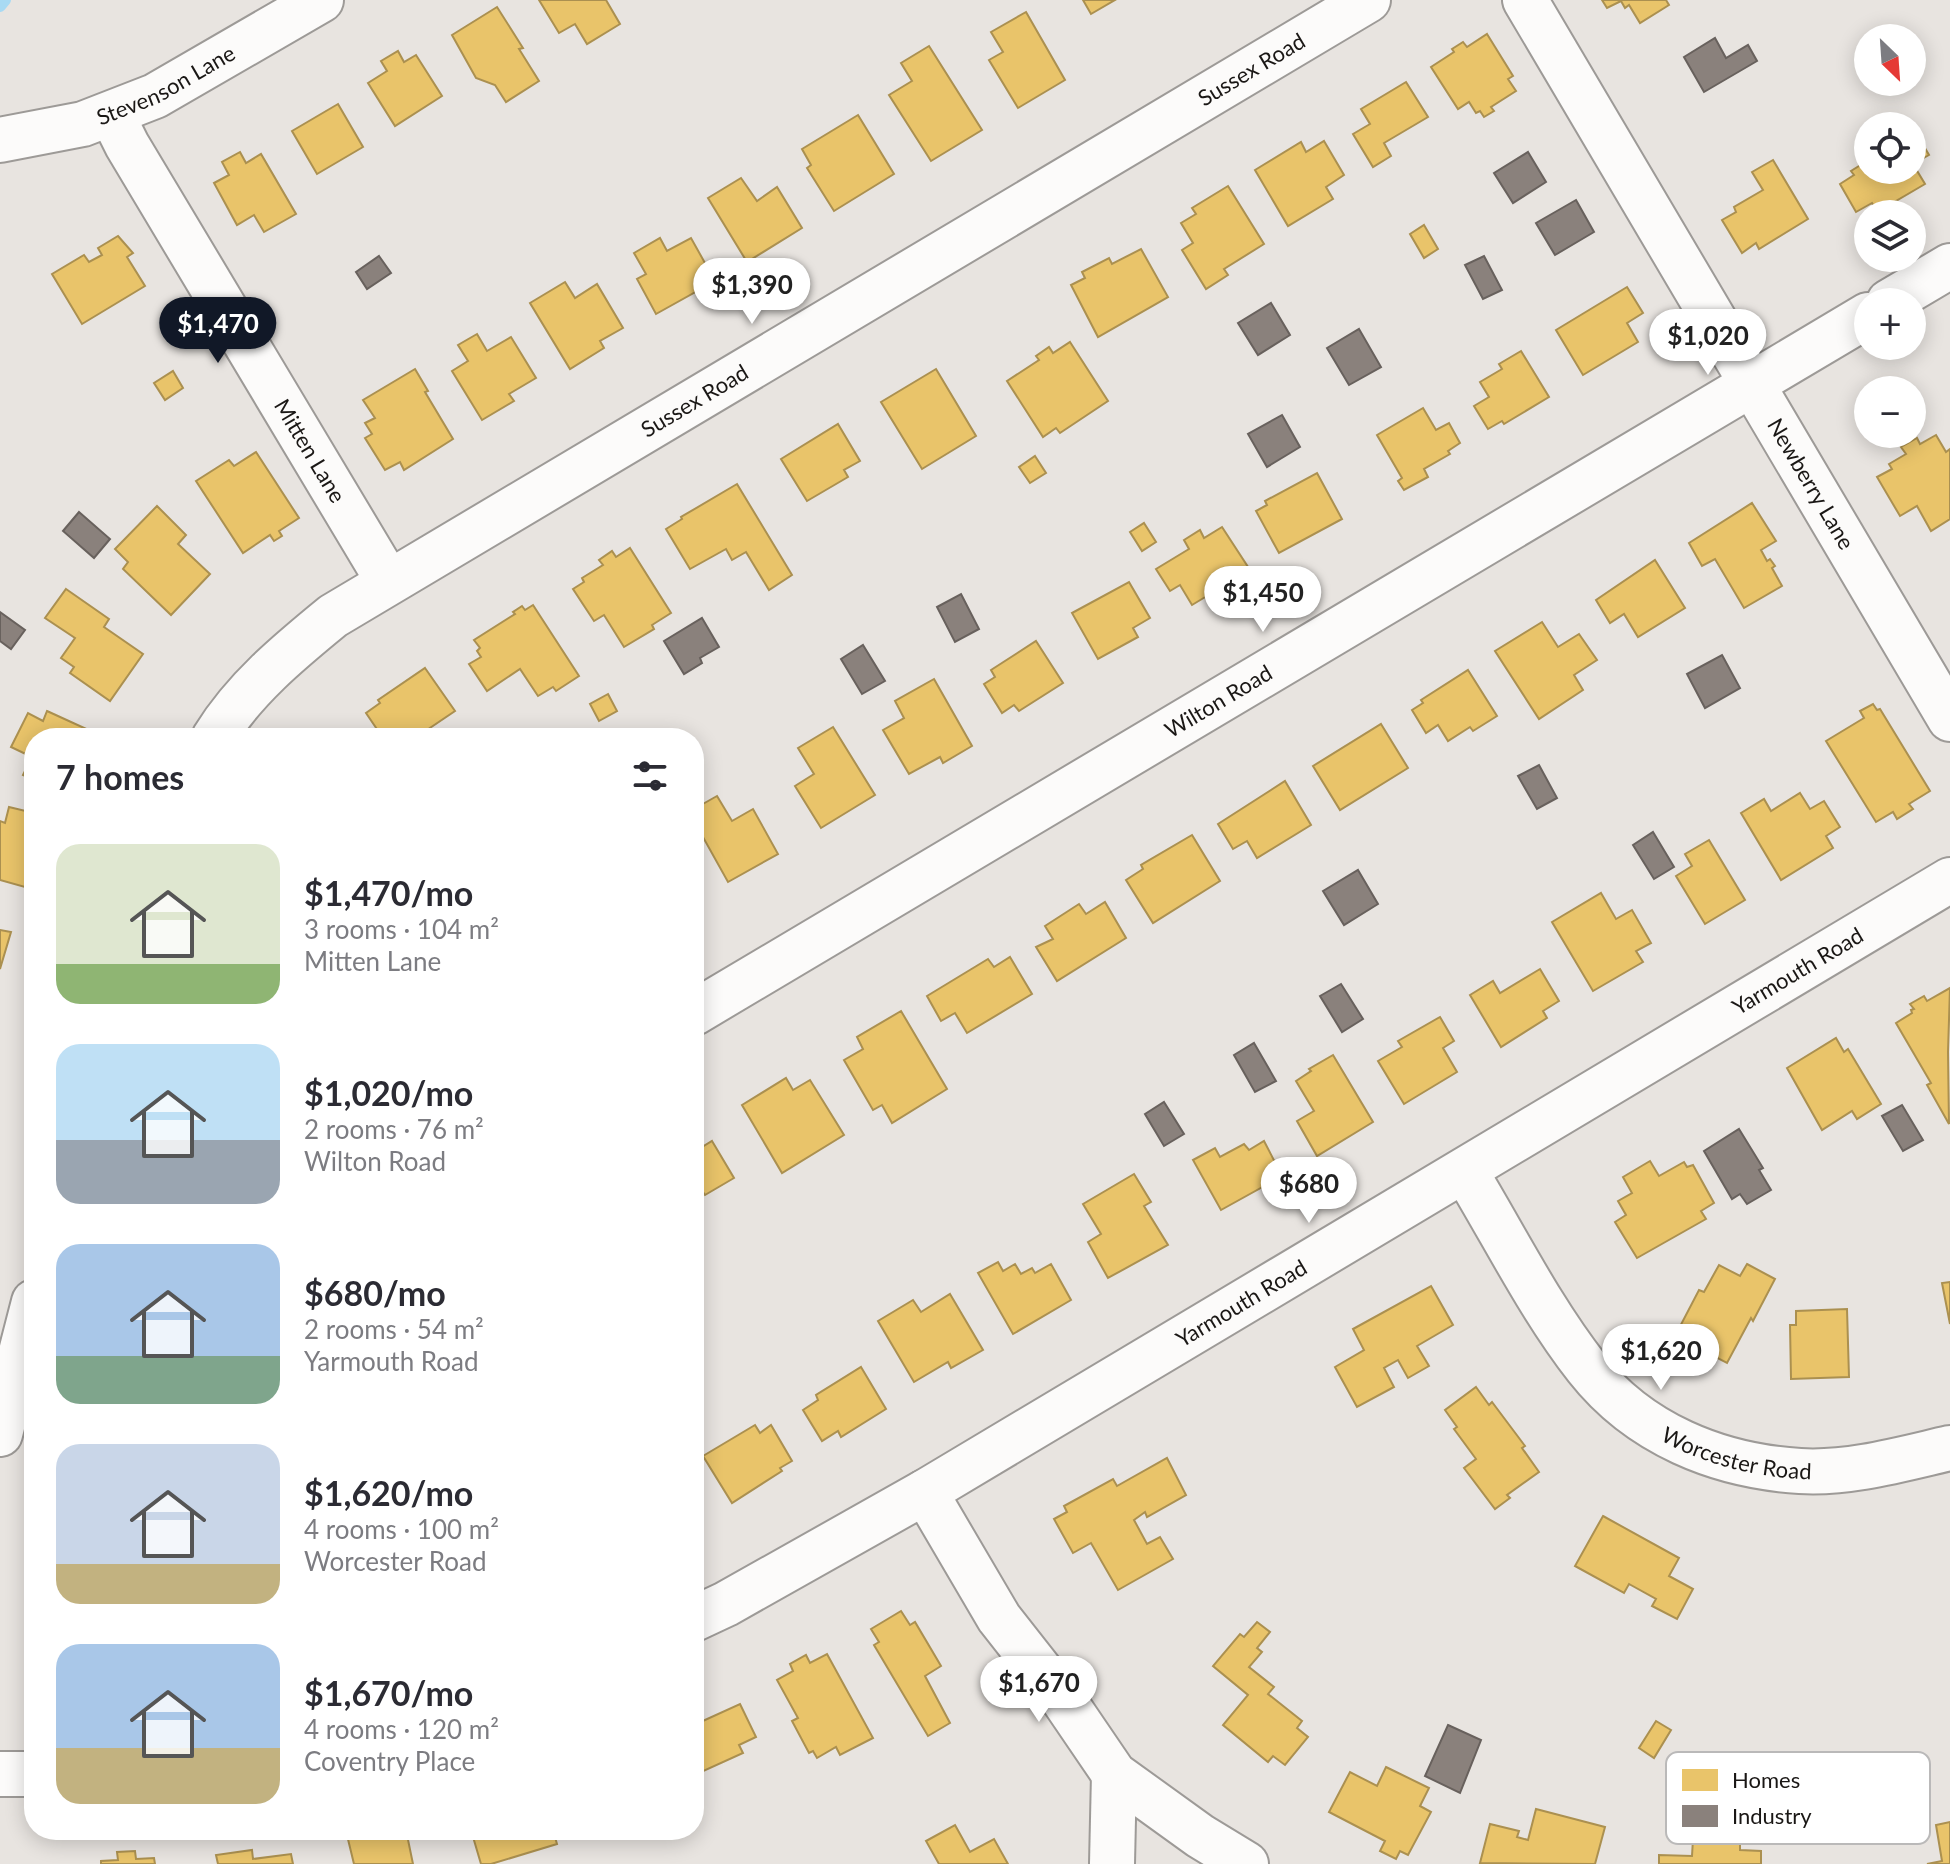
<!DOCTYPE html>
<meta charset="utf-8">
<style>
:root{--surface:#fff;--page:#f7f7f7;--text:#2b2b33;--muted:#7c7c81;--accent:#111827}
body{margin:0;font-family:Lato,sans-serif;background:var(--page);color:var(--text);height:100vh;display:flex;flex-direction:column;font-size:30px;white-space:nowrap}
*{box-sizing:border-box;margin:0}
p{font-size:26px;color:var(--muted)}
.icon{flex:none;width:44px;height:44px;fill:none;stroke:currentColor;stroke-width:2;stroke-linecap:round;stroke-linejoin:round}
.map{position:relative;flex:1;overflow:hidden}
.side{position:absolute;left:24px;top:728px;width:680px;height:1112px;display:flex;flex-direction:column;background:var(--surface);border-radius:32px;box-shadow:0 4px 20px #0003}
.side>*{flex:none}
.needle{width:52px;rotate:155deg}
.controls{position:absolute;left:1854px;top:24px;display:grid;gap:16px}
.controls a{display:grid;place-items:center;width:72px;height:72px;border-radius:50%;background:var(--surface);box-shadow:0 4px 20px #0003;font-size:40px}
.price{position:absolute;translate:-50% -68px;padding:0 18px;border-radius:28px;background:#fff;color:#222;font-size:26px;line-height:52px;filter:drop-shadow(0 2px 4px #0008)}
.price::after{content:'';position:absolute;left:50%;top:48px;width:24px;height:18px;margin-left:-12px;background:inherit;clip-path:polygon(0 0,100% 0,50% 100%)}
.price.active{background:var(--accent);color:#fff}
ul{padding:0;list-style:none}
li{display:flex;align-items:center;gap:24px;height:200px;padding:0 32px}
li span{display:grid;place-items:center;flex:none;width:224px;height:160px;border-radius:24px;color:#555}
li>.icon{margin-inline-start:auto}
span .icon{width:96px;height:96px;fill:#fffc;stroke-width:1}
li b{font-size:34px}
h2{display:flex;justify-content:space-between;align-items:center;height:96px;padding:0 32px;font-size:34px}
.map>svg:first-child{display:block}
.homes{fill:#e9c46a;stroke:#ab9050;stroke-width:2}
.industry{fill:#8a817c;stroke:#68615d;stroke-width:2}
.lines{fill:none;stroke-linecap:round;stroke-linejoin:round}
.stream{stroke:#a8daf3;stroke-width:12}
.minor-casing{stroke:#9d9a97;stroke-width:48}
.minor{stroke:#fcfbfa;stroke-width:44}
.labels{text-anchor:middle;stroke-width:8;stroke-linejoin:round;paint-order:stroke}
.street-label{font-size:22px;fill:#1a1715;stroke:#fff}
.key{fill:#fff;stroke:#bab9b9;stroke-width:2}
.key-label{font-size:22px;fill:#1a1715}
</style>
<div class="map">
<svg width="1950" height="1864" viewBox="0 0 1950 1864">
<rect width="100%" height="100%" fill="#e8e4e0"/>
<g class="homes">
<path d="M539,0H606L620,24L587,44L575,24L559,33Z"/>
<path d="M1083,0H1115L1091,14Z"/>
<path d="M1602,0H1666L1669,5L1640,23L1629,5L1625,8L1621,1L1607,8Z"/>
<path d="M497,7L523,48L519,49L539,81L506,102L495,85L476,78L452,35Z"/>
<path d="M1026,12L1065,80L1018,108L989,60L1003,52L991,32Z"/>
<path d="M1487,34L1513,76L1508,79L1516,91L1491,107L1494,111L1484,117L1480,111L1476,113L1469,102L1458,109L1431,67L1454,52L1452,49L1463,42L1467,47Z"/>
<path d="M929,46L982,130L931,161L889,95L912,81L901,63Z"/>
<path d="M398,51L404,62L416,55L442,96L395,126L368,83L387,71L381,61Z"/>
<path d="M1406,82L1428,117L1384,143L1391,156L1373,167L1353,134L1370,124L1361,109Z"/>
<path d="M338,104L363,147L317,174L292,131Z"/>
<path d="M858,115L894,174L834,211L807,168L811,165L802,149Z"/>
<path d="M1912,126L1929,155L1913,164L1925,184L1877,212L1872,203L1856,212L1840,184L1854,175L1851,171L1867,161L1860,149L1868,145V170H1912Z"/>
<path d="M1324,141L1344,175L1326,187L1333,199L1288,226L1255,170L1301,142L1306,152Z"/>
<path d="M240,152L246,163L261,154L296,214L264,232L254,215L237,225L214,183L229,175L222,162Z"/>
<path d="M1773,160L1808,219L1759,249L1756,243L1742,253L1722,220L1736,212L1734,207L1763,190L1752,172Z"/>
<path d="M741,178L757,201L777,187L802,228L747,262L708,198Z"/>
<path d="M1228,186L1264,244L1224,269L1228,275L1206,289L1182,250L1193,243L1181,223L1196,214L1192,208Z"/>
<path d="M1424,225L1438,249L1424,258L1410,234Z"/>
<path d="M118,236L133,253L127,257L145,286L82,324L52,274L84,255L89,262L102,255L98,248Z"/>
<path d="M660,238L667,251L691,238L715,281L656,314L637,279L646,274L634,253Z"/>
<path d="M1141,249L1168,297L1098,337L1071,285L1085,278L1082,272L1109,258L1112,264Z"/>
<path d="M565,282L575,298L597,284L623,328L600,341L604,348L570,369L530,303Z"/>
<path d="M1627,287L1643,313L1627,323L1638,342L1583,375L1556,330Z"/>
<path d="M477,334L487,351L511,337L536,378L509,394L514,401L482,420L452,371L468,361L458,345Z"/>
<path d="M1070,342L1108,401L1060,433L1056,428L1043,437L1007,381L1039,360L1036,356L1049,347L1053,353Z"/>
<path d="M1521,351L1549,397L1504,424L1502,421L1488,429L1474,406L1489,397L1480,382L1502,369L1499,364Z"/>
<path d="M415,369L428,391L425,392L453,439L404,470L400,462L385,470L365,438L372,434L365,423L375,418L363,400Z"/>
<path d="M936,369L976,436L922,469L881,402Z"/>
<path d="M173,371L183,388L165,400L154,383Z"/>
<path d="M1423,408L1436,430L1449,423L1460,443L1448,451L1450,454L1424,469L1428,477L1404,490L1398,481L1402,478L1377,435Z"/>
<path d="M838,424L860,461L844,470L848,477L807,501L781,459Z"/>
<path d="M1936,435L1946,452L1950,449V519L1931,531L1917,506L1900,516L1877,477L1892,469L1889,464L1906,454L1901,447L1917,438L1920,444Z"/>
<path d="M256,452L299,518L279,531L282,536L274,541L270,535L243,553L196,481L229,460L234,466Z"/>
<path d="M1035,456L1046,473L1030,483L1019,467Z"/>
<path d="M1317,473L1342,519L1279,553L1256,511L1267,505L1265,501Z"/>
<path d="M737,484L792,575L769,590L746,552L732,560L726,549L690,569L666,529L682,519L681,517Z"/>
<path d="M1752,503L1776,541L1761,550L1767,561L1770,559L1775,566L1772,568L1782,586L1744,608L1715,559L1702,566L1689,543Z"/>
<path d="M157,506L186,535L178,544L210,574L171,615L123,569L128,562L115,549Z"/>
<path d="M1144,523L1156,542L1142,551L1130,532Z"/>
<path d="M1222,527L1250,570L1192,605L1180,585L1170,591L1156,569L1189,549L1184,540L1200,530L1204,538Z"/>
<path d="M630,548L671,613L652,625L654,629L624,647L604,615L594,621L573,589L584,582L582,578L603,565L599,560L612,551L616,557Z"/>
<path d="M1655,560L1685,608L1638,637L1624,614L1610,623L1596,600Z"/>
<path d="M1129,582L1150,618L1133,628L1138,637L1098,659L1072,613Z"/>
<path d="M66,589L109,619L104,627L143,654L110,701L70,673L74,667L61,658L75,638L45,618Z"/>
<path d="M533,605L579,676L556,691L553,687L538,696L520,669L487,691L469,664L481,657L477,651L480,648L474,640L515,614L513,612L522,606L525,610Z"/>
<path d="M1542,622L1558,647L1579,634L1597,660L1574,675L1583,690L1539,719L1495,651Z"/>
<path d="M1036,641L1063,683L1019,711L1014,705L1002,713L984,684L995,677L991,670Z"/>
<path d="M425,668L455,711L415,738H383L366,713L380,703L378,700Z"/>
<path d="M1468,670L1497,716L1473,731L1470,727L1448,741L1438,725L1426,733L1412,710L1423,703L1421,700Z"/>
<path d="M934,679L972,746L943,763L940,757L909,774L883,730L904,718L895,701Z"/>
<path d="M608,694L617,711L599,721L590,704Z"/>
<path d="M1873,704L1877,710L1880,709L1930,791L1909,804L1913,809L1897,819L1893,812L1876,822L1826,741L1864,718L1860,711Z"/>
<path d="M47,711L93,732L90,738H34V780L23,775L32,757L11,747L28,713L43,721Z"/>
<path d="M1381,724L1408,768L1340,810L1313,766Z"/>
<path d="M833,727L875,795L821,828L795,786L814,774L798,748Z"/>
<path d="M1285,781L1311,825L1257,858L1247,841L1233,849L1218,824Z"/>
<path d="M1800,793L1810,809L1824,801L1840,827L1826,836L1833,848L1781,880L1741,813L1764,799L1771,811Z"/>
<path d="M717,796L732,821L753,809L778,854L728,882L694,821V809Z"/>
<path d="M9,807L34,813L32,889L0,880V821L5,823Z"/>
<path d="M1192,835L1220,881L1153,923L1126,880L1143,869L1141,865Z"/>
<path d="M1709,840L1745,900L1705,924L1676,876L1692,866L1685,854Z"/>
<path d="M1601,893L1616,919L1632,910L1651,943L1636,951L1643,962L1593,991L1552,922Z"/>
<path d="M1105,902L1126,938L1057,981L1036,947L1053,939L1045,926L1079,904L1086,914Z"/>
<path d="M0,930L11,932L0,969Z"/>
<path d="M1010,957L1032,994L967,1033L955,1013L941,1021L927,996L988,959L994,967Z"/>
<path d="M1540,969L1559,1001L1543,1011L1547,1018L1501,1047L1470,995L1493,981L1500,993Z"/>
<path d="M1950,988L1948,1052L1949,1124L1927,1085L1931,1083L1896,1023L1912,1013L1911,1010L1914,1009L1910,1004L1924,996L1927,1001Z"/>
<path d="M901,1011L947,1089L892,1123L882,1105L873,1110L844,1060L863,1049L857,1037Z"/>
<path d="M1440,1017L1454,1041L1443,1048L1457,1072L1404,1104L1378,1061L1402,1047L1398,1041Z"/>
<path d="M1836,1038L1844,1052L1848,1049L1881,1104L1857,1119L1852,1111L1822,1130L1787,1068Z"/>
<path d="M1333,1055L1373,1122L1317,1156L1297,1121L1314,1111L1296,1081L1311,1071L1309,1069Z"/>
<path d="M786,1078L793,1090L810,1080L844,1135L782,1173L742,1105Z"/>
<path d="M712,1141L734,1178L705,1195L699,1186L694,1189V1152Z"/>
<path d="M1264,1141L1278,1168L1264,1176L1266,1185L1221,1210L1193,1160L1215,1148L1220,1157L1244,1144L1249,1150Z"/>
<path d="M1650,1161L1659,1176L1684,1162L1687,1167L1693,1165L1714,1203L1701,1211L1706,1219L1637,1258L1615,1222L1626,1215L1618,1201L1632,1193L1623,1177Z"/>
<path d="M1134,1174L1151,1202L1144,1206L1168,1245L1108,1278L1088,1242L1101,1234L1083,1204Z"/>
<path d="M998,1262L1003,1271L1015,1264L1021,1274L1032,1268L1035,1273L1051,1264L1071,1300L1013,1334L978,1273Z"/>
<path d="M1747,1264L1775,1279L1753,1321L1751,1318L1727,1363L1675,1336L1699,1290L1704,1292L1719,1265L1740,1276Z"/>
<path d="M1950,1282V1324L1942,1283Z"/>
<path d="M1431,1286L1453,1325L1417,1346L1429,1366L1408,1378L1398,1360L1384,1368L1394,1387L1357,1407L1335,1367L1364,1350L1353,1329Z"/>
<path d="M950,1294L983,1350L951,1368L948,1362L914,1382L878,1321L913,1300L921,1312Z"/>
<path d="M1847,1309L1849,1377L1791,1379L1790,1325H1796V1311Z"/>
<path d="M861,1367L886,1409L841,1437L838,1431L822,1441L803,1410L818,1400L816,1395Z"/>
<path d="M1476,1387L1489,1405L1492,1402L1525,1446L1522,1448L1539,1472L1507,1495L1510,1498L1495,1509L1464,1468L1476,1459L1454,1429L1457,1427L1445,1410Z"/>
<path d="M755,1425L760,1433L771,1425L792,1461L780,1468L782,1471L732,1503L703,1456Z"/>
<path d="M1167,1458L1186,1495L1147,1517L1145,1512L1134,1520L1147,1544L1160,1537L1173,1559L1118,1590L1091,1543L1073,1553L1054,1519L1067,1512L1064,1506L1113,1479L1117,1486Z"/>
<path d="M1603,1516L1679,1558L1669,1576L1693,1589L1677,1619L1652,1606L1656,1599L1629,1584L1624,1593L1575,1566Z"/>
<path d="M901,1611L910,1625L915,1622L941,1666L925,1676L950,1723L928,1736L874,1645L879,1642L871,1629Z"/>
<path d="M1257,1622L1270,1632L1257,1648L1262,1652L1249,1667L1274,1687L1268,1694L1302,1721L1297,1728L1308,1737L1285,1765L1273,1756L1268,1762L1223,1725L1248,1695L1213,1666L1240,1634L1244,1637Z"/>
<path d="M827,1654L873,1738L840,1755L836,1747L817,1758L813,1751L809,1753L792,1721L798,1718L777,1680L793,1671L790,1664L806,1655L810,1663Z"/>
<path d="M740,1704L756,1737L739,1745L743,1753L699,1773L694,1763V1725Z"/>
<path d="M1656,1721L1671,1730L1654,1758L1639,1748Z"/>
<path d="M1386,1767L1429,1788L1420,1806L1431,1812L1408,1855L1400,1851L1396,1859L1380,1851L1385,1841L1329,1812L1350,1772L1377,1786Z"/>
<path d="M1536,1809L1605,1827L1595,1864L1480,1863L1490,1824L1519,1831L1517,1837L1528,1840Z"/>
<path d="M1950,1822V1864H1927L1942,1861L1936,1825Z"/>
<path d="M955,1825L970,1852L994,1839L1008,1864H939L926,1841Z"/>
<path d="M351,1830H406L413,1864H354L346,1831Z"/>
<path d="M471,1830H553L557,1844L491,1864H481Z"/>
<path d="M1693,1839L1740,1841V1850L1761,1851V1864H1659V1855L1692,1856Z"/>
<path d="M252,1850L253,1859L291,1854L293,1864H218L216,1855Z"/>
<path d="M135,1851L136,1859L154,1858L155,1864H101V1861L118,1860L117,1852Z"/>
</g>
<g class="industry">
<path d="M1715,38L1726,58L1748,45L1757,61L1704,92L1684,57Z"/>
<path d="M1528,152L1546,182L1513,203L1494,173Z"/>
<path d="M1576,200L1594,232L1555,255L1536,223Z"/>
<path d="M379,256L391,273L367,289L356,272Z"/>
<path d="M1484,256L1502,290L1483,299L1465,265Z"/>
<path d="M1271,303L1290,335L1258,355L1238,323Z"/>
<path d="M1359,329L1381,367L1349,385L1327,348Z"/>
<path d="M1282,415L1300,447L1267,467L1248,434Z"/>
<path d="M79,512L110,539L94,558L63,531Z"/>
<path d="M961,594L979,629L955,642L937,607Z"/>
<path d="M0,612L25,630L11,649L0,641Z"/>
<path d="M702,618L719,647L700,658L702,663L684,674L664,641Z"/>
<path d="M863,645L885,681L862,694L841,659Z"/>
<path d="M1722,655L1740,688L1705,708L1687,674Z"/>
<path d="M1539,765L1557,798L1537,809L1518,776Z"/>
<path d="M1653,832L1674,867L1654,879L1633,845Z"/>
<path d="M1358,870L1378,904L1344,925L1323,891Z"/>
<path d="M1341,984L1363,1019L1342,1032L1320,996Z"/>
<path d="M1254,1043L1276,1081L1255,1092L1234,1055Z"/>
<path d="M1164,1102L1184,1134L1164,1146L1145,1114Z"/>
<path d="M1902,1105L1923,1140L1903,1151L1882,1116Z"/>
<path d="M1739,1129L1763,1168L1759,1170L1771,1190L1747,1204L1740,1194L1732,1199L1704,1151Z"/>
<path d="M1448,1725L1481,1740L1460,1793L1425,1776Z"/>
</g>
<g class="lines">
<path class="stream" d="M0,6L5,0"/>
<defs>
<g id="minor">
<path id="s1" d="M1525,0L1950,719"/>
<path id="s2" d="M112,115L127,145L388,581"/>
<path id="s3" d="M0,140L83,124L155,96L321,0"/>
<path d="M1889,302L1950,266"/>
<path id="s4" d="M214,738C244,689 289,652 333,616L1368,0"/>
<path id="s5" d="M694,1013L1868,315"/>
<path id="s6" d="M1465,1171C1505,1237 1540,1308 1587,1368C1639,1434 1718,1466 1800,1471C1850,1474 1902,1459 1950,1448"/>
<path d="M0,1434L34,1302"/>
<path d="M925,1492L999,1618L1065,1702L1114,1774L1200,1836L1246,1864"/>
<path id="s7" d="M694,1619L726,1604L925,1492L1950,880"/>
<path d="M0,1774H34"/>
<path d="M1112,1864L1114,1774"/>
</g>
</defs>
<use href="#minor" class="minor-casing"/>
<use href="#minor" class="minor"/>
</g>
<g class="labels">
<g class="street-label">
<text dy="8" stroke="none"><textPath href="#s4" startOffset="1240">Sussex Road</textPath></text>
<text dy="8" stroke="none"><textPath href="#s3" startOffset="176">Stevenson Lane</textPath></text>
<text dy="8" stroke="none"><textPath href="#s4" startOffset="592">Sussex Road</textPath></text>
<text dy="8" stroke="none"><textPath href="#s2" startOffset="390">Mitten Lane</textPath></text>
<text dy="8" stroke="none"><textPath href="#s1" startOffset="562">Newberry Lane</textPath></text>
<text dy="8" stroke="none"><textPath href="#s5" startOffset="610">Wilton Road</textPath></text>
<text dy="8" stroke="none"><textPath href="#s7" startOffset="1280">Yarmouth Road</textPath></text>
<text dy="8" stroke="none"><textPath href="#s7" startOffset="632">Yarmouth Road</textPath></text>
<text dy="8" stroke="none"><textPath href="#s6" startOffset="410">Worcester Road</textPath></text>
</g>
</g>
<rect x="1666" y="1752" width="264" height="92" rx="12" class="key"/>
<rect x="1682" y="1769" width="36" height="22" fill="#e9c46a"/>
<rect x="1682" y="1805" width="36" height="22" fill="#8a817c"/>
<g class="key-label">
<text x="1732" y="1788">Homes</text>
<text x="1732" y="1824">Industry</text>
</g>
</svg>
<div class="controls">
<a><svg class="needle" viewBox="-14 -14 28 28"><path d="M0-13l5 13h-10z" fill="#e53935"/><path d="M0 13l5-13h-10z" fill="#7c7c81"/></svg></a>
<a><svg class="icon" aria-label="locate" viewBox="0 0 24 24"><circle cx="12" cy="12" r="6"/><path d="M12 2v4M12 18v4M2 12h4M18 12h4"/></svg></a>
<a><svg class="icon" aria-label="layers" viewBox="0 0 24 24"><path d="M12 4l9 5-9 5-9-5zM3 14l9 5 9-5"/></svg></a>
<a>+</a>
<a>−</a>
</div>
<b class="price" style="left:752px;top:326px">$1,390</b>
<b class="price active" style="left:218px;top:365px">$1,470</b>
<b class="price" style="left:1708px;top:377px">$1,020</b>
<b class="price" style="left:1263px;top:634px">$1,450</b>
<b class="price" style="left:1309px;top:1225px">$680</b>
<b class="price" style="left:1661px;top:1392px">$1,620</b>
<b class="price" style="left:1039px;top:1724px">$1,670</b>
<section class="side">
<h2>7 homes<svg class="icon" aria-label="filters" viewBox="0 0 24 24"><path d="M4 7h16M4 17h16"/><circle cx="9" cy="7" r="2"/><circle cx="15" cy="17" r="2"/></svg></h2>
<ul>
<li><span style="background:linear-gradient(#dfe7d0 75%,#8fb573 0)"><svg class="icon" aria-label="home" viewBox="0 0 24 24"><path d="M3 11l9-7 9 7M6 9v11h12V9"/></svg></span><div><b>$1,470/mo</b><p>3 rooms · 104 m²</p><p>Mitten Lane</p></div></li>
<li><span style="background:linear-gradient(#bfe0f5 60%,#9aa5b1 0)"><svg class="icon" aria-label="home" viewBox="0 0 24 24"><path d="M3 11l9-7 9 7M6 9v11h12V9"/></svg></span><div><b>$1,020/mo</b><p>2 rooms · 76 m²</p><p>Wilton Road</p></div></li>
<li><span style="background:linear-gradient(#a9c7e8 70%,#7fa58c 0)"><svg class="icon" aria-label="home" viewBox="0 0 24 24"><path d="M3 11l9-7 9 7M6 9v11h12V9"/></svg></span><div><b>$680/mo</b><p>2 rooms · 54 m²</p><p>Yarmouth Road</p></div></li>
<li><span style="background:linear-gradient(#c9d6e8 75%,#c2b280 0)"><svg class="icon" aria-label="home" viewBox="0 0 24 24"><path d="M3 11l9-7 9 7M6 9v11h12V9"/></svg></span><div><b>$1,620/mo</b><p>4 rooms · 100 m²</p><p>Worcester Road</p></div></li>
<li><span style="background:linear-gradient(#a9c7e8 65%,#c2b280 0)"><svg class="icon" aria-label="home" viewBox="0 0 24 24"><path d="M3 11l9-7 9 7M6 9v11h12V9"/></svg></span><div><b>$1,670/mo</b><p>4 rooms · 120 m²</p><p>Coventry Place</p></div></li>
</ul>
</section>
</div>
